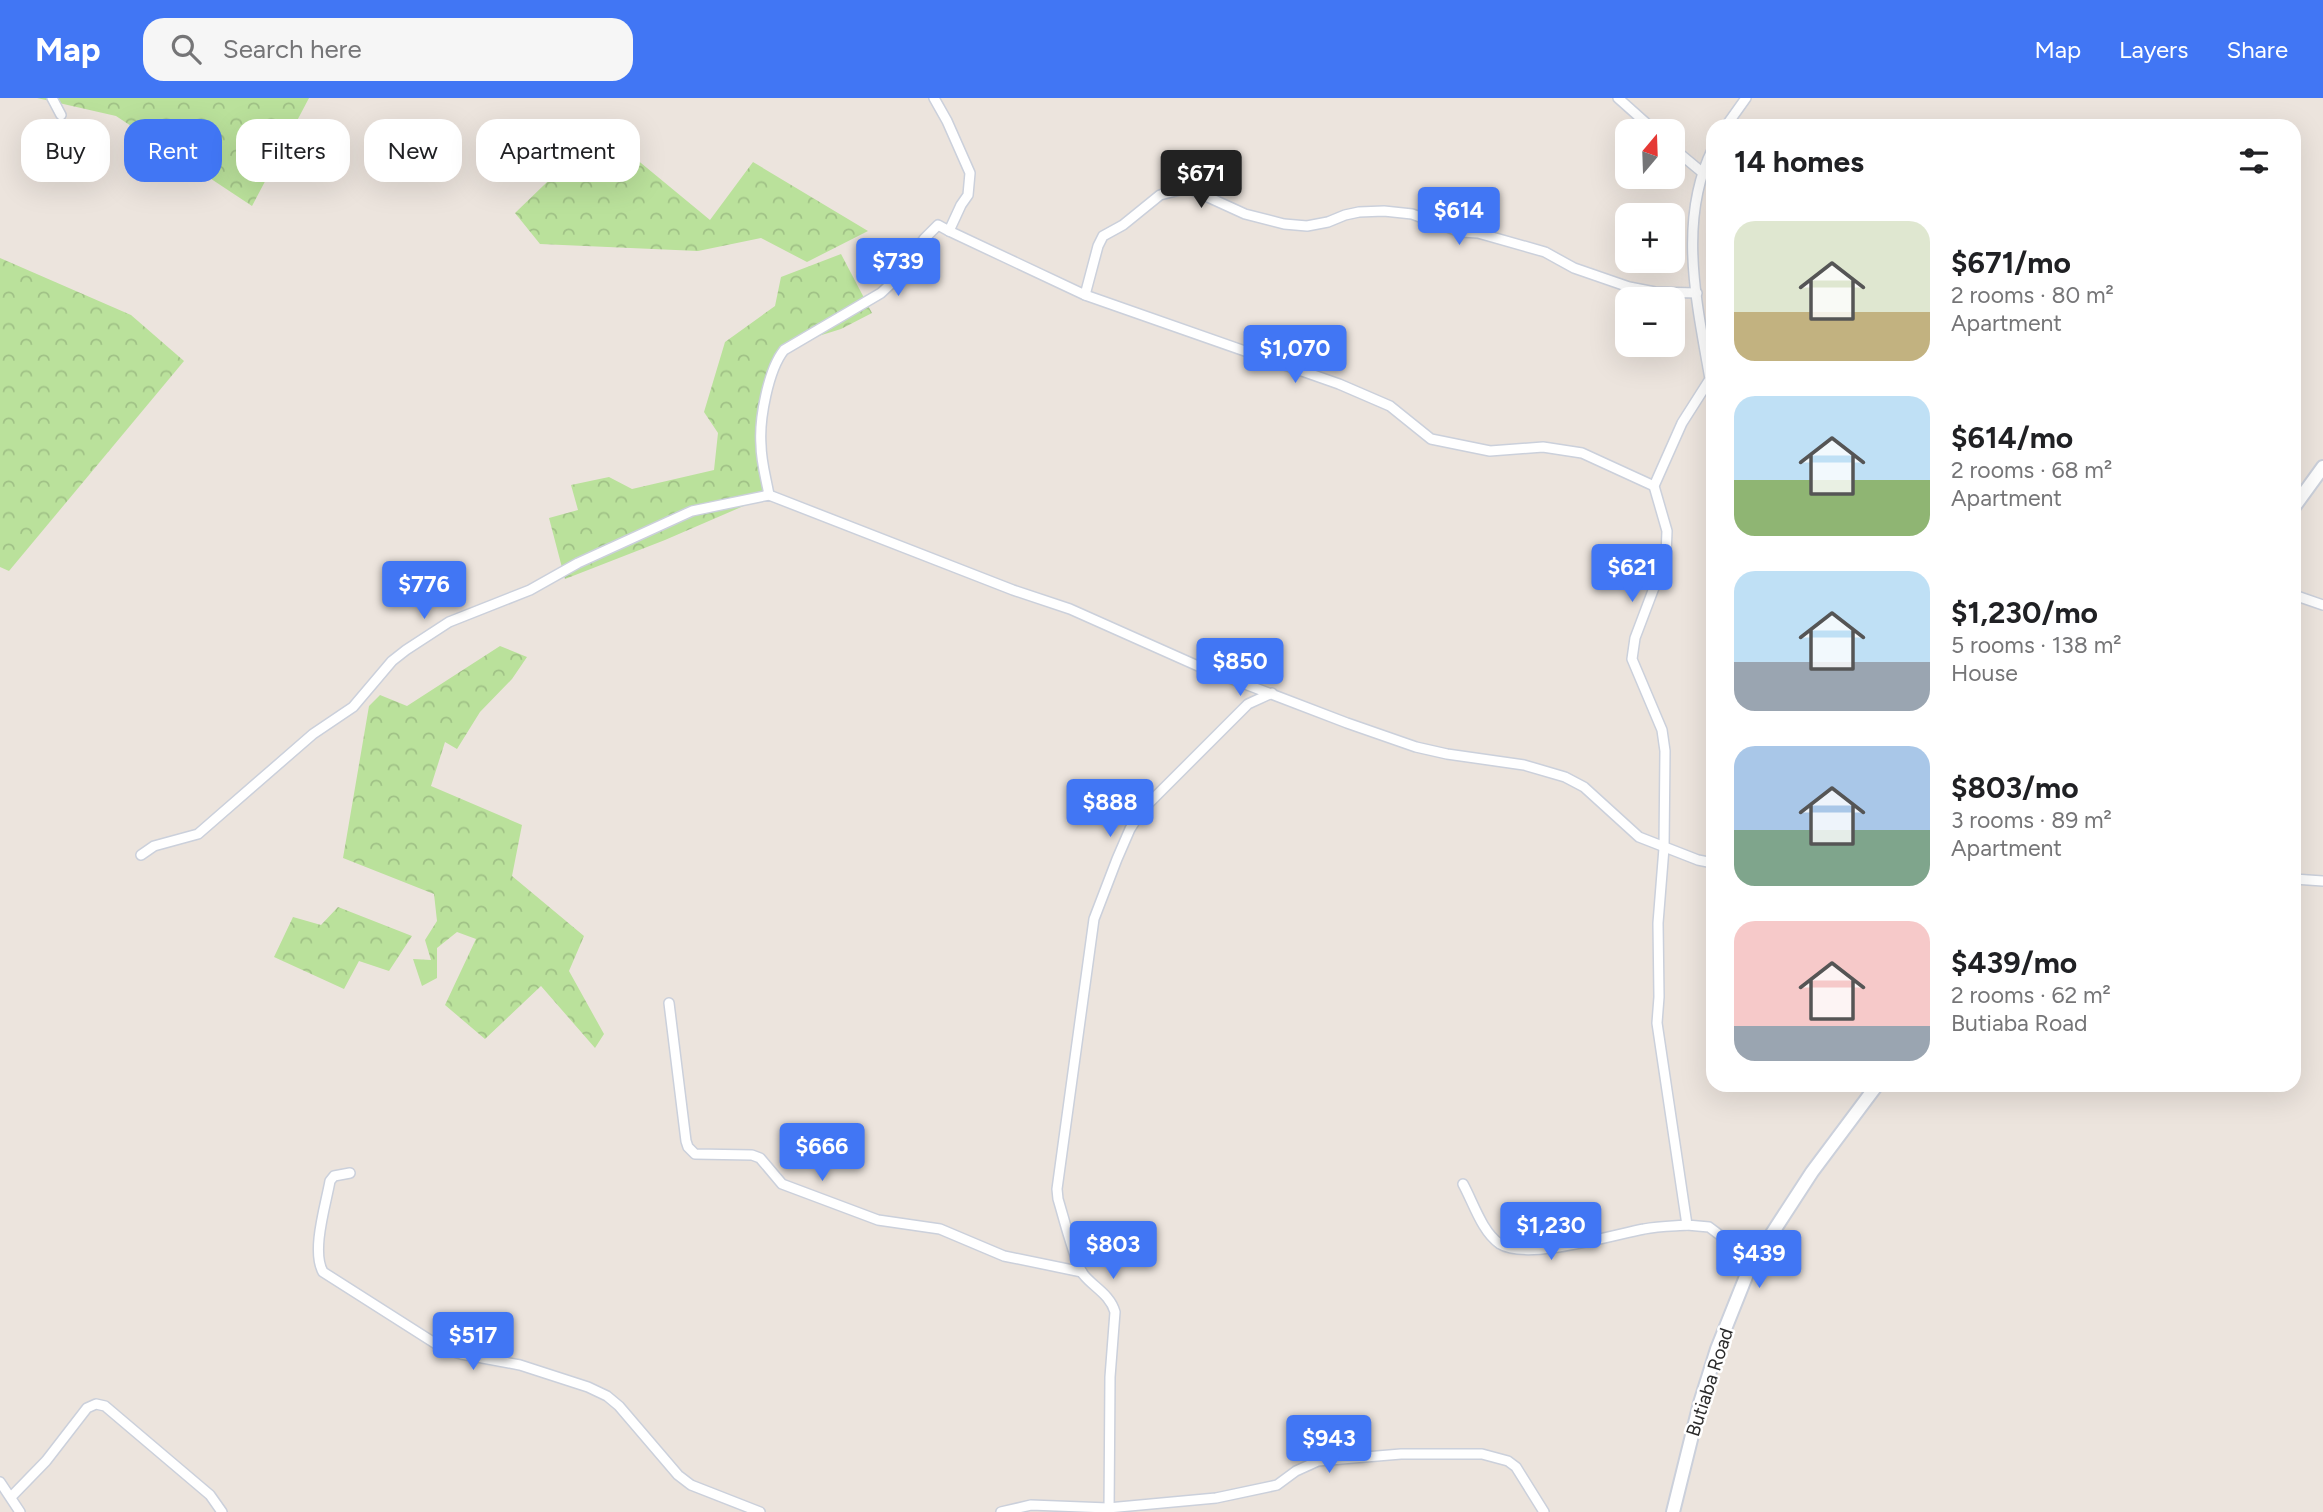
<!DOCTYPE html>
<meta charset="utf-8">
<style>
:root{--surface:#fff;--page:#f6f6f6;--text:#202124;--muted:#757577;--accent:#4176f4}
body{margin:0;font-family:Figtree,sans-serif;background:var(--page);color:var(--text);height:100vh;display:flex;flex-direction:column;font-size:26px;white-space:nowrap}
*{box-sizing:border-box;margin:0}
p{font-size:23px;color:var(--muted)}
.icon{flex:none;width:38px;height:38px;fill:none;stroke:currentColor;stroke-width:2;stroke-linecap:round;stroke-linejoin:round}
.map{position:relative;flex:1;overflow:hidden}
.panel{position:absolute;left:1706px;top:21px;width:595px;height:973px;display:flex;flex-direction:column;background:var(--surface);border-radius:21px;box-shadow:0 7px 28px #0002}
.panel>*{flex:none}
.top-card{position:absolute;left:21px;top:21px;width:665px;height:63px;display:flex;gap:14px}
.needle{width:46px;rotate:19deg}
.buttons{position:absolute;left:1615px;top:21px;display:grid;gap:14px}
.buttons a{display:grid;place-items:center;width:70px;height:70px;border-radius:14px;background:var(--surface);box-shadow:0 7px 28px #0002;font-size:35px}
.price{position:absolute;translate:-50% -60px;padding:0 16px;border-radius:7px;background:var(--accent);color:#fff;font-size:23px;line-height:46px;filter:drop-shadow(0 2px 4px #0008)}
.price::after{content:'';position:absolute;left:50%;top:42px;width:21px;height:16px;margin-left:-10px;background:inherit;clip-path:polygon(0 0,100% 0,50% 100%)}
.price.selected{background:#222;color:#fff}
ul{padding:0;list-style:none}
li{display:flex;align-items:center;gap:21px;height:175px;padding:0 28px}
li span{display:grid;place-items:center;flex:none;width:196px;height:140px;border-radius:21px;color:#555}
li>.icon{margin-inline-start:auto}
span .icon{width:84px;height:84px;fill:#fffc;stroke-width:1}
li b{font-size:30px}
h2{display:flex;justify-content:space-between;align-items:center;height:84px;padding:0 28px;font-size:30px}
.tag{padding:0 24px;border-radius:21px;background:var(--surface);box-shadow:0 7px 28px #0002;font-size:24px;line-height:63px}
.tag.selected{background:var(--accent);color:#fff}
header{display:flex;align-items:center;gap:42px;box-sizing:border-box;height:98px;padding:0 35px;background:var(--accent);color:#fff}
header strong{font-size:33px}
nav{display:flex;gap:38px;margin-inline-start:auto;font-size:24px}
.search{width:490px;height:63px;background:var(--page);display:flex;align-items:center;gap:18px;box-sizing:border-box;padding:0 24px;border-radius:21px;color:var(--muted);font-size:26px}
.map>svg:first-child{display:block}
.forest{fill:url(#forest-crowns)}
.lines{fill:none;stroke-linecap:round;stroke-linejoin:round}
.street-casing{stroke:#cbd0db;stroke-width:12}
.secondary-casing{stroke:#cbd0db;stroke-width:16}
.street{stroke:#fff;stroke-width:9}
.secondary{stroke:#fff;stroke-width:12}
.labels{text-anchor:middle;stroke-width:5;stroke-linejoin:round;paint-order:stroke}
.street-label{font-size:19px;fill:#2a2a2a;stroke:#fff}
</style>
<header>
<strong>Map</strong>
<div class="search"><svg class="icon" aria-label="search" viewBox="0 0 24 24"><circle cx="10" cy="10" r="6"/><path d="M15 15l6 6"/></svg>Search here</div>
<nav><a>Map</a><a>Layers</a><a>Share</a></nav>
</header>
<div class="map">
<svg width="2323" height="1414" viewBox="0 0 2323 1414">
<defs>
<pattern id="forest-crowns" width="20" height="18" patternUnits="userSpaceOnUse" patternTransform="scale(1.75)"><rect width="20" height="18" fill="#bae19b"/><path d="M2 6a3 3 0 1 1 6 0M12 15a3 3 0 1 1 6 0" fill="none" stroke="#a0c186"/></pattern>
</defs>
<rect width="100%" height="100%" fill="#ece4dd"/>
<g class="forest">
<path d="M37,0H309L252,108L116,18Z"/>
<path d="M601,32L710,122L753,64L868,133L807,164L761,140L698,153L540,146L515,115Z"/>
<path d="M841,156L872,215L841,231L796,245L774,268L762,329L769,397L665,442L565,481L549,420L578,412L571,387L609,379L632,391L714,372L718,335L704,314L725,244L775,208L781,179Z"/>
<path d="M0,160L131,217L184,263L9,473L0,469Z"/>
<path d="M500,548L527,559L512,581L480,614L457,651L445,644L431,688L522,727L512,778L584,838L569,873L604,936L595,950L541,888L485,941L445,907L476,841L457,834L437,850V880L422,888L413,861L431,862L425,842L437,823L434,796L343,760L369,608L380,597L407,608Z"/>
<path d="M338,809L412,838L389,873L359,863L344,891L274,859L293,819L321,827Z"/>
</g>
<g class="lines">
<defs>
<g id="street">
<path d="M52,0L61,17"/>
<path d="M1618,0L1655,33"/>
<path d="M1726,28L1746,0"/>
<path d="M1673,50L1703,75"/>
<path d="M1713,50C1677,122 1697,206 1710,281L1682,325L1654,388L1667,433L1666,458L1635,540L1632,561L1662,632L1665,653L1664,750L1658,825L1659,899L1657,925L1687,1127L1709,1129L1725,1141L1749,1171"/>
<path d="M949,133L1085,197L1339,286L1390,308L1431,341L1490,353L1543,349L1582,355L1654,388"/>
<path d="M1085,197L1098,148L1103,138L1123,127L1160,97L1188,90L1245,116L1284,126L1307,128L1328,124L1345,117L1359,114L1384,113L1412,116L1461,134L1478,135L1545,154L1574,170L1629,189L1655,194L1697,195"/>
<path d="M769,397C766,380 761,363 761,347C759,322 768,272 784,252L881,195L896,181L924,141L938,127L949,133L961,107L968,97L970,75L947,23L934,0"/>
<path d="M2294,497L2323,507"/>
<path d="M141,757L154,748L198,736L313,636L353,609L392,563L406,552L449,524L530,492L578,465L692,413L769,397L1013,492L1070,511L1198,568L1347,625L1416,649L1447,656L1524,667L1565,679L1584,689L1639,739L1698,762L1713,765"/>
<path d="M2294,781L2323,783"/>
<path d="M669,905L686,1043L688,1049L695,1056L752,1057L760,1060L782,1086L878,1122L940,1131L1004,1158L1082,1174"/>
<path d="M350,1075L334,1078L330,1083C326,1106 311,1153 323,1174L444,1251L461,1256L520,1267L588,1289L607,1298L619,1308L678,1377L691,1387L760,1414"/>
<path d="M1463,1086C1473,1104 1482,1134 1500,1146C1527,1163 1612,1137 1644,1131C1658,1128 1673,1128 1687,1127"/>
<path d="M0,1384L20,1414"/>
<path d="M11,1399L46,1363L87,1310L96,1306L105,1308L210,1397L222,1414"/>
<path d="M1001,1414L1031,1407L1108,1410L1216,1400L1277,1387L1296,1373L1318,1363L1401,1356H1482L1508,1363L1516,1369L1544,1414"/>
<path d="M1109,1414L1110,1279L1115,1214C1110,1196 1093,1189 1083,1176C1075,1165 1063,1117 1058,1101L1057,1091L1094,821L1117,761L1130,731L1142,712L1248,606L1272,595"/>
</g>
<g id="secondary">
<path d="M2294,409L2323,369"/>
<path d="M1673,1414L1700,1305L1717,1251L1749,1171L1812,1074L1877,987"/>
</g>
</defs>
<use href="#street" class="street-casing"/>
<use href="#secondary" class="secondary-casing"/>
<use href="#street" class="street"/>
<use href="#secondary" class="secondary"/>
</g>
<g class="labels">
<g class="street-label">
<text transform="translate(1709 1284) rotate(-72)" y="7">Butiaba Road</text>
</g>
</g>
</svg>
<div class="buttons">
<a><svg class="needle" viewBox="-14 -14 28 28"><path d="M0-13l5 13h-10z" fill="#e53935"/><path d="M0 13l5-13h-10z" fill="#757577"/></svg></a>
<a>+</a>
<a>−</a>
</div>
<b class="price selected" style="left:1201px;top:112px">$671</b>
<b class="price" style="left:1459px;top:149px">$614</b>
<b class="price" style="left:898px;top:200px">$739</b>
<b class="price" style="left:1295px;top:287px">$1,070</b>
<b class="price" style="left:1632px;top:506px">$621</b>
<b class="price" style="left:424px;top:523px">$776</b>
<b class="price" style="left:1240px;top:600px">$850</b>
<b class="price" style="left:1110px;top:741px">$888</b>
<b class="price" style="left:822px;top:1085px">$666</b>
<b class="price" style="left:1551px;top:1164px">$1,230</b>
<b class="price" style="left:1113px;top:1183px">$803</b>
<b class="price" style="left:1759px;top:1192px">$439</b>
<b class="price" style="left:473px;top:1274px">$517</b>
<b class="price" style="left:1329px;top:1377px">$943</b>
<div class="top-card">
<a class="tag">Buy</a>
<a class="tag selected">Rent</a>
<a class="tag">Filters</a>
<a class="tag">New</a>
<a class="tag">Apartment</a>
</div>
<section class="panel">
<h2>14 homes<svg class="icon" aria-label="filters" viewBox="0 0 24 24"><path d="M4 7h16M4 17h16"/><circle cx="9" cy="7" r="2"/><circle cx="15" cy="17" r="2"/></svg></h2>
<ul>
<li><span style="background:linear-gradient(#dfe7d0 65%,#c2b280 0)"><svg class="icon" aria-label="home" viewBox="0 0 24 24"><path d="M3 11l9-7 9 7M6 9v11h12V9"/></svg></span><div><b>$671/mo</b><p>2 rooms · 80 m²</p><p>Apartment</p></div></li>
<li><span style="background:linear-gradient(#bfe0f5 60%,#8fb573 0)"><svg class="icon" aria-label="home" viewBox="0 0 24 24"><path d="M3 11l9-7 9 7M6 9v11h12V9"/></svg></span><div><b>$614/mo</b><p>2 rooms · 68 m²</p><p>Apartment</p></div></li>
<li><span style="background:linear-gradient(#bfe0f5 65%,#9aa5b1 0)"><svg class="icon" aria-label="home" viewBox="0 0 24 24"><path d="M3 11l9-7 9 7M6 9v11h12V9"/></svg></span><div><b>$1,230/mo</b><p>5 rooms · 138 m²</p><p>House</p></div></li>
<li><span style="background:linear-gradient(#a9c7e8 60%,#7fa58c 0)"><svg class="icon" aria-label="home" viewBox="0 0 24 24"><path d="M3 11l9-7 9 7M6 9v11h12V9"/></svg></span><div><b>$803/mo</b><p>3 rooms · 89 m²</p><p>Apartment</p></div></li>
<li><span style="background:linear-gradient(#f6c9c9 75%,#9aa5b1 0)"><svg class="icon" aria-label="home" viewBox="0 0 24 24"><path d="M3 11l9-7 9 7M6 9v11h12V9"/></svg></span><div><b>$439/mo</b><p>2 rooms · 62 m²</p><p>Butiaba Road</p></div></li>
</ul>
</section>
</div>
